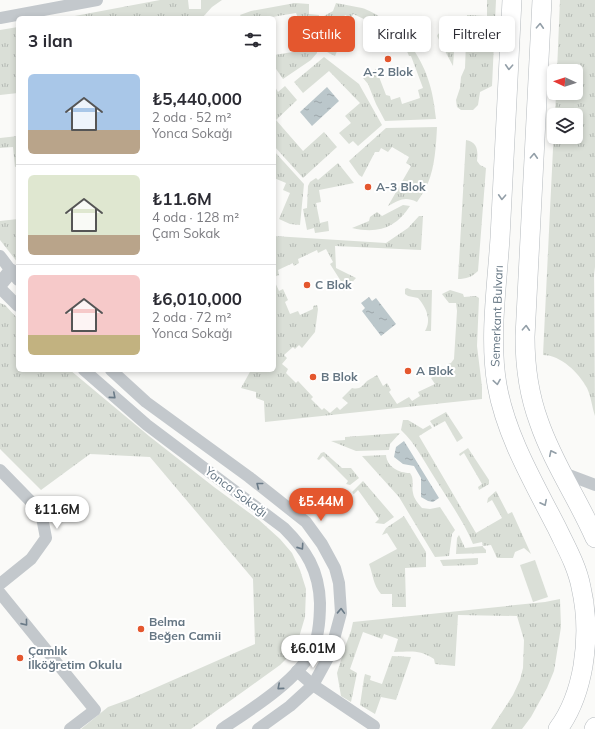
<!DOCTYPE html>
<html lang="tr">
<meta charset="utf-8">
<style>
:root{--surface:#fff;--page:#f7f7f7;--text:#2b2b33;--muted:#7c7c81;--line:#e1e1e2;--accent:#e4572e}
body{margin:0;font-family:Mulish,sans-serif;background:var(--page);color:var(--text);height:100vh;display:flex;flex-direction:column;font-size:15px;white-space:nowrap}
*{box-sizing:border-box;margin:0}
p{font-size:13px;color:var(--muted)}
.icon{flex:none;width:22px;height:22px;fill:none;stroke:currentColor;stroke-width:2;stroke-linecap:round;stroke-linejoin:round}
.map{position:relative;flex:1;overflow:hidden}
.sheet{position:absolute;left:16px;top:16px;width:260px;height:356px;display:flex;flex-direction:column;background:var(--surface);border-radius:6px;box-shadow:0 2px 6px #0003}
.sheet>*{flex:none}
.top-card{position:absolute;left:288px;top:16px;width:247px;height:36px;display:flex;gap:8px}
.needle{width:26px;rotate:274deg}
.tools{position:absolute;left:547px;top:64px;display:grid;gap:8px}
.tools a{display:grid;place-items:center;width:36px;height:36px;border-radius:6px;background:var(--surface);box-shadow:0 2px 6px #0003;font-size:20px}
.price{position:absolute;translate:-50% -34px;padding:0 9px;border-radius:14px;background:#fff;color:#222;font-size:13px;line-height:26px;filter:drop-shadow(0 1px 2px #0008)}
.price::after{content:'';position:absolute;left:50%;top:24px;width:12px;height:9px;margin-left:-6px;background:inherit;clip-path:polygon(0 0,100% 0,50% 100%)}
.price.on{background:var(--accent);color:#fff}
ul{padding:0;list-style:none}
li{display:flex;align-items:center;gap:12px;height:100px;padding:0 12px}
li+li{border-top:1px solid var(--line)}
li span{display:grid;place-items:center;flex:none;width:112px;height:80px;border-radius:6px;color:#555}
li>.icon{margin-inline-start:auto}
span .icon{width:48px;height:48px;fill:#fffc;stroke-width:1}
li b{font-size:17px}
h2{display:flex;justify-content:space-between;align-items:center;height:48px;padding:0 12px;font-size:17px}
.chip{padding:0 14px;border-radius:6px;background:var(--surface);box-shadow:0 2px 6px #0003;font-size:14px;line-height:36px}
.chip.on{background:var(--accent);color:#fff}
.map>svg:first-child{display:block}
.grass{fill:url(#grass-tufts)}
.pitch{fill:#dadfd7}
.water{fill:url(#water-ripples)}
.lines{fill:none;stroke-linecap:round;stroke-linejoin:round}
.primary-casing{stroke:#b5babe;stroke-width:20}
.minor{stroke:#c3c8cc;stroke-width:12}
.tertiary{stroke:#c3c8cc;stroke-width:15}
.primary{stroke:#fff;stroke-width:19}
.oneway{stroke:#939fa8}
.oneway2{stroke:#6a7a87}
.poi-dot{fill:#e4572e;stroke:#fff;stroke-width:1.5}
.labels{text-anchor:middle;stroke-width:4;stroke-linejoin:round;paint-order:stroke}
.poi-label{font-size:12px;font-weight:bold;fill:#657683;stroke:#fff;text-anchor:start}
.street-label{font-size:12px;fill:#657683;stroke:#fff}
</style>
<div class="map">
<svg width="595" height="729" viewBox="0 0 595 729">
<defs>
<pattern id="grass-tufts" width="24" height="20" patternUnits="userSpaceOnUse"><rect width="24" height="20" fill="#dadfd7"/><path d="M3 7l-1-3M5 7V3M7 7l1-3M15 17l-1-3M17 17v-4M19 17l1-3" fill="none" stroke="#b4b9b4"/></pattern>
<pattern id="water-ripples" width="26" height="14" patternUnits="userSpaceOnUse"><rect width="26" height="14" fill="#bbc7cb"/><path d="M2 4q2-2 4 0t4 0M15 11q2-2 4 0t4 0" fill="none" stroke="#9ca6aa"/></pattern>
</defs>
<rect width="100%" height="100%" fill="#fafaf8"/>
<g class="grass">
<path d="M160,0H188L189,9H201V0H222L212,7L202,18H64Z"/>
<path d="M487,0H496L492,86L480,92L478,105L473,110H461L457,107L456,100L460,88L461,77L465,68L467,15L487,16Z"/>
<path d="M560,0H595V267L594,275L595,416C592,407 591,396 587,388C579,373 561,355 543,355L554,128V137H576V115H555L556,93H576V71H557Z"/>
<path d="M295,3L309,4V14L319,15L317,53L311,60L283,79L274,66V55L305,50L302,36L307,35L304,17L298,18L296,13L266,18H242L240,15L251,11Z"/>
<path d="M336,3C345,5 353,6 362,8C375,12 396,26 402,39L398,41L388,30L353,14L351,18L345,15L337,33L343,37L335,56L323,50L321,45L324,16L333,11Z"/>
<path d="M456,22L453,66L437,36L438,34Z"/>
<path d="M18,27V93L0,95V30Z"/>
<path d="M405,43H409C427,68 433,89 436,119L385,121L376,104L368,84L363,78L376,69L386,95L390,96L391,100L400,97L402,104L420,98L418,90L423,88L411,56H409L406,49L401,46Z"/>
<path d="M324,57L359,84L382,125L358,146L353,141L349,144L339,133L351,123L345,116L360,103L329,71L303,93L294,82Z"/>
<path d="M274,85L278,92L285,86L297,100L276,120L303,151L324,132L337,147L303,178L274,146Z"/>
<path d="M437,127C436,146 435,166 428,183C425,190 421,196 417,202C404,196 400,200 388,206L411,166L406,163L409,157L392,147L388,152L381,148L379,152H375L362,177L359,175L349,161L386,128Z"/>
<path d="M18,136V142H16L18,166L15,167L13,147L0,148V138Z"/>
<path d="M466,140C478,142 478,151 477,161L480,165L486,168L478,271C472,277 466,279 458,279Z"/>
<path d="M274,151L304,184L300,225L290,224L279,219L290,193L283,190L286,183L274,178Z"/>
<path d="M338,163L354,183L319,190L321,202L316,203L320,223L328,221L329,231L315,233L314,228L307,230L303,209L307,208L308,186L310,182L316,178L318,180Z"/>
<path d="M403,205L410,206C396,228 378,234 352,228L369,221L370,217L377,212L382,216Z"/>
<path d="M419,216H423L421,250L335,246L336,268L356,278L344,291L341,290L344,286L330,264L333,262L326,249L318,253L317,250L298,259L299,263L294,266L293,263L278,270L279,275L274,277V236L386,243L408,228Z"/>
<path d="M18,219V263L0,240V221Z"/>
<path d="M274,280L279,291L283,289L288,300L285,302L290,314L298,311L300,315L313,309V306L317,305L318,309L315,332L302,348L299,345L295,349L293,347L284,355L287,358L282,364L288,369L286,373L296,383L298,381L313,397L311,399L322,410L324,408L330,413L337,407L340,410L348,403L342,398L352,388C360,390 362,386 367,381C370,379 374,377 377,375L383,386L387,383L391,390L389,392L397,404L409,397L412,401L420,396L418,392L435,384L431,378L442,372L446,373L449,370L448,364L451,363L454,359L457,311L456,303H449L442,294L450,290L463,294L464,297L476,296L479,298L477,346L482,387V399L265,422L264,401L256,398V392L241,388L251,370H274Z"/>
<path d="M407,288L412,290H432L431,331H425C432,320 426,307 418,298L408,296L405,294V289Z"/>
<path d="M0,303L5,305L18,319V370H70L149,436L214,487L259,520L280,539L292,553L300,570L306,589L305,617L297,644L290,655L280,665L191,729H81L108,707L130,699L255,644L253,579L150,457L90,454L41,490L0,449Z"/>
<path d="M446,412L463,438L457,442L445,421L434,427L430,421Z"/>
<path d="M403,420H408L423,429L430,425L432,428L419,436L476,533L502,518L492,500L487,503L488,498L496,491L508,514L512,512L531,554L524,548L515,552L513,558H497L491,545L483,546L482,542L473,544C464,522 449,501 436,480C425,463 416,444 401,430Z"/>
<path d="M400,433L390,444L389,450L356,451L331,441L345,440V437Z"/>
<path d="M468,448L489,480V484L479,490L478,487L482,484L464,453L460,456L459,454Z"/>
<path d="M324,452L342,468H351L359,478L350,485L346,484L348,481L323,456L319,460L317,459L321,453Z"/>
<path d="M386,455C387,467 399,473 410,473C415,480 411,485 413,493C414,499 418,503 422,508L430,509L440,507L455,530L452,534L449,556L435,557L399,497L362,456Z"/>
<path d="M363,481L394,517L384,524L375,523L379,519L358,490L354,494L352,492Z"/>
<path d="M404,516L426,552V567L405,568L406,607H392V594H381C373,585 373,574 369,564L397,549L387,533L382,535L386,528Z"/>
<path d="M459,535L465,548L482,546L486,550V553L456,554L457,538Z"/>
<path d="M478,558V564L475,565L443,566L440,560Z"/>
<path d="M560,599L561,627L554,671L547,688L531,717L522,729H491L513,695L520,680L523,668L524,640L517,616L458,615L455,666L435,664L434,659C418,649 411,652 394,652L398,639L384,634L382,639L363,632L350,669L357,673L351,702L341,696L337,673L346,644L351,631L353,622L545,602Z"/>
<path d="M392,656L411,657L396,700L381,697L375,714L360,705L364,678L365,674L371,676L370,680L382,684Z"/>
</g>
<path class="pitch" d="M535,560L548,597L533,602L520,565Z"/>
<g class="water">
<path d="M327,87L339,101L312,126L300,112Z"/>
<path d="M369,297L372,301L376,298L396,324L381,336L362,311L365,308L361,303Z"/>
<path d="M404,441L439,498L433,502L428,501L421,497V478L414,466L403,464L394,457L396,447Z"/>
</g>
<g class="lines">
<defs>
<g id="primary">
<path d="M512,0C508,79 504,159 500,238C497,286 489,338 497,385C506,436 534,483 557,528C566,547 577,566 581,587C587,613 587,641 583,666C579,689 572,710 558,729"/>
<path d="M542,0L525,337C525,366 529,395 539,422C553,463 578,499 595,538"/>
<path d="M594,729L595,727"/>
</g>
</defs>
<use href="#primary" class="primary-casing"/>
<g class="minor">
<path d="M0,18L97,0"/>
<path d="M0,256L18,280"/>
<path d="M0,288L18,306"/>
<path d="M84,370L147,425L284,528C306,550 319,570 320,603C320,618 319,637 312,651C296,682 250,710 222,729"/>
<path d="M111,370L146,402L249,477L306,522L322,544L335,568L339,583L341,613L330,654L313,685L290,706L258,729"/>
<path d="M0,470L41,512L46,538L31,559L0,584"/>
<path d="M561,472L595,485"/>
<path d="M0,593L95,710L70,729"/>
<path d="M297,671L313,685L374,726"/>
</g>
<path class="tertiary" d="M0,284L11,271"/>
<use href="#primary" class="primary"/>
</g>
<defs><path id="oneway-chevron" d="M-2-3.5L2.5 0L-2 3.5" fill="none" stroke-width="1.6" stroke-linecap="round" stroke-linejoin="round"/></defs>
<g class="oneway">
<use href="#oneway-chevron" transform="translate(540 26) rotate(-87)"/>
<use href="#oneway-chevron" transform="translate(509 67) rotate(93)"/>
<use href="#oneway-chevron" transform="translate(534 156) rotate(-87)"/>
<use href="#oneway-chevron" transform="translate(502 197) rotate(93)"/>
<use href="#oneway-chevron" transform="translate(526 328) rotate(-87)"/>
<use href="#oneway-chevron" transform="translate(497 382) rotate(81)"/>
<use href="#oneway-chevron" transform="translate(552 453) rotate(-116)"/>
<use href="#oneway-chevron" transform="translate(544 503) rotate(64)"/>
</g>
<g class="oneway2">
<use href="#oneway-chevron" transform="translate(113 396) rotate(41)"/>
<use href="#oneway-chevron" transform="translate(259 485) rotate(-142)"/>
<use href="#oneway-chevron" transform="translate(301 547) rotate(55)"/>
<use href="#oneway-chevron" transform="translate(341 611) rotate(-88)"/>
<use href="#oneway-chevron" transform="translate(25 623) rotate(51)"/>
<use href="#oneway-chevron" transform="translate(280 687) rotate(139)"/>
</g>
<g class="poi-dot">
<circle cx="388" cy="59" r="4"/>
<circle cx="368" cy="187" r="4"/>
<circle cx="307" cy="285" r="4"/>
<circle cx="408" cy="371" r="4"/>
<circle cx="313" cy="377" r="4"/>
<circle cx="141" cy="629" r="4"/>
<circle cx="20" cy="658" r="4"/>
</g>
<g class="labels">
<g class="poi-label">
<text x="388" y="76" text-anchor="middle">A-2 Blok</text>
<text x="376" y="191">A-3 Blok</text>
<text x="315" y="289">C Blok</text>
<text x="416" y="375">A Blok</text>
<text x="321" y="381">B Blok</text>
<text x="149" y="626">Belma<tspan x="149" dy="14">Beğen Camii</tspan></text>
<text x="28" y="655">Çamlık<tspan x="28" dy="14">İlköğretim Okulu</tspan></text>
</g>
<g class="street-label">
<text transform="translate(497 316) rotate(-88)" y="4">Semerkant Bulvarı</text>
<text transform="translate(236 492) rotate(37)" y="4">Yonca Sokağı</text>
</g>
</g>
</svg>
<div class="tools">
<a><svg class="needle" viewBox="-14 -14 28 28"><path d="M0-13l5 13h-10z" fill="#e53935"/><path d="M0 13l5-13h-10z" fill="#7c7c81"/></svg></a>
<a><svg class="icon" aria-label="layers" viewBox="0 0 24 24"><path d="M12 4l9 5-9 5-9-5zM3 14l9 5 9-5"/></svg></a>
</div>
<b class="price on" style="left:321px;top:522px">₺5.44M</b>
<b class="price" style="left:57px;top:530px">₺11.6M</b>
<b class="price" style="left:313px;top:669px">₺6.01M</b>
<div class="top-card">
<a class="chip on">Satılık</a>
<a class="chip">Kiralık</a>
<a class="chip">Filtreler</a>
</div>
<section class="sheet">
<h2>3 ilan<svg class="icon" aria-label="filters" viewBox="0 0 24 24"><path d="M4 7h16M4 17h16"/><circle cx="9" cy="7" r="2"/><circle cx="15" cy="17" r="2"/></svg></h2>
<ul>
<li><span style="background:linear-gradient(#a9c7e8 70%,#b9a48a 0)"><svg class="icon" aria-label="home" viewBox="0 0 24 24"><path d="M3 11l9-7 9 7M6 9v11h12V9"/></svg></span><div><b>₺5,440,000</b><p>2 oda · 52 m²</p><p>Yonca Sokağı</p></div></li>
<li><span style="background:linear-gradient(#dfe7d0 75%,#b9a48a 0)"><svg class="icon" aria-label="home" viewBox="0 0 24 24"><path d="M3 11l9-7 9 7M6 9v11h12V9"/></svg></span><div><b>₺11.6M</b><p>4 oda · 128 m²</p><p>Çam Sokak</p></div></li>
<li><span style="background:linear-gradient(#f6c9c9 75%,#c2b280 0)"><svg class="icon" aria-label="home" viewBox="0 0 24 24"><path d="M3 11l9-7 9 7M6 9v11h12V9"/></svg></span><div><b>₺6,010,000</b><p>2 oda · 72 m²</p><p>Yonca Sokağı</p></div></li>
</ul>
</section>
</div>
